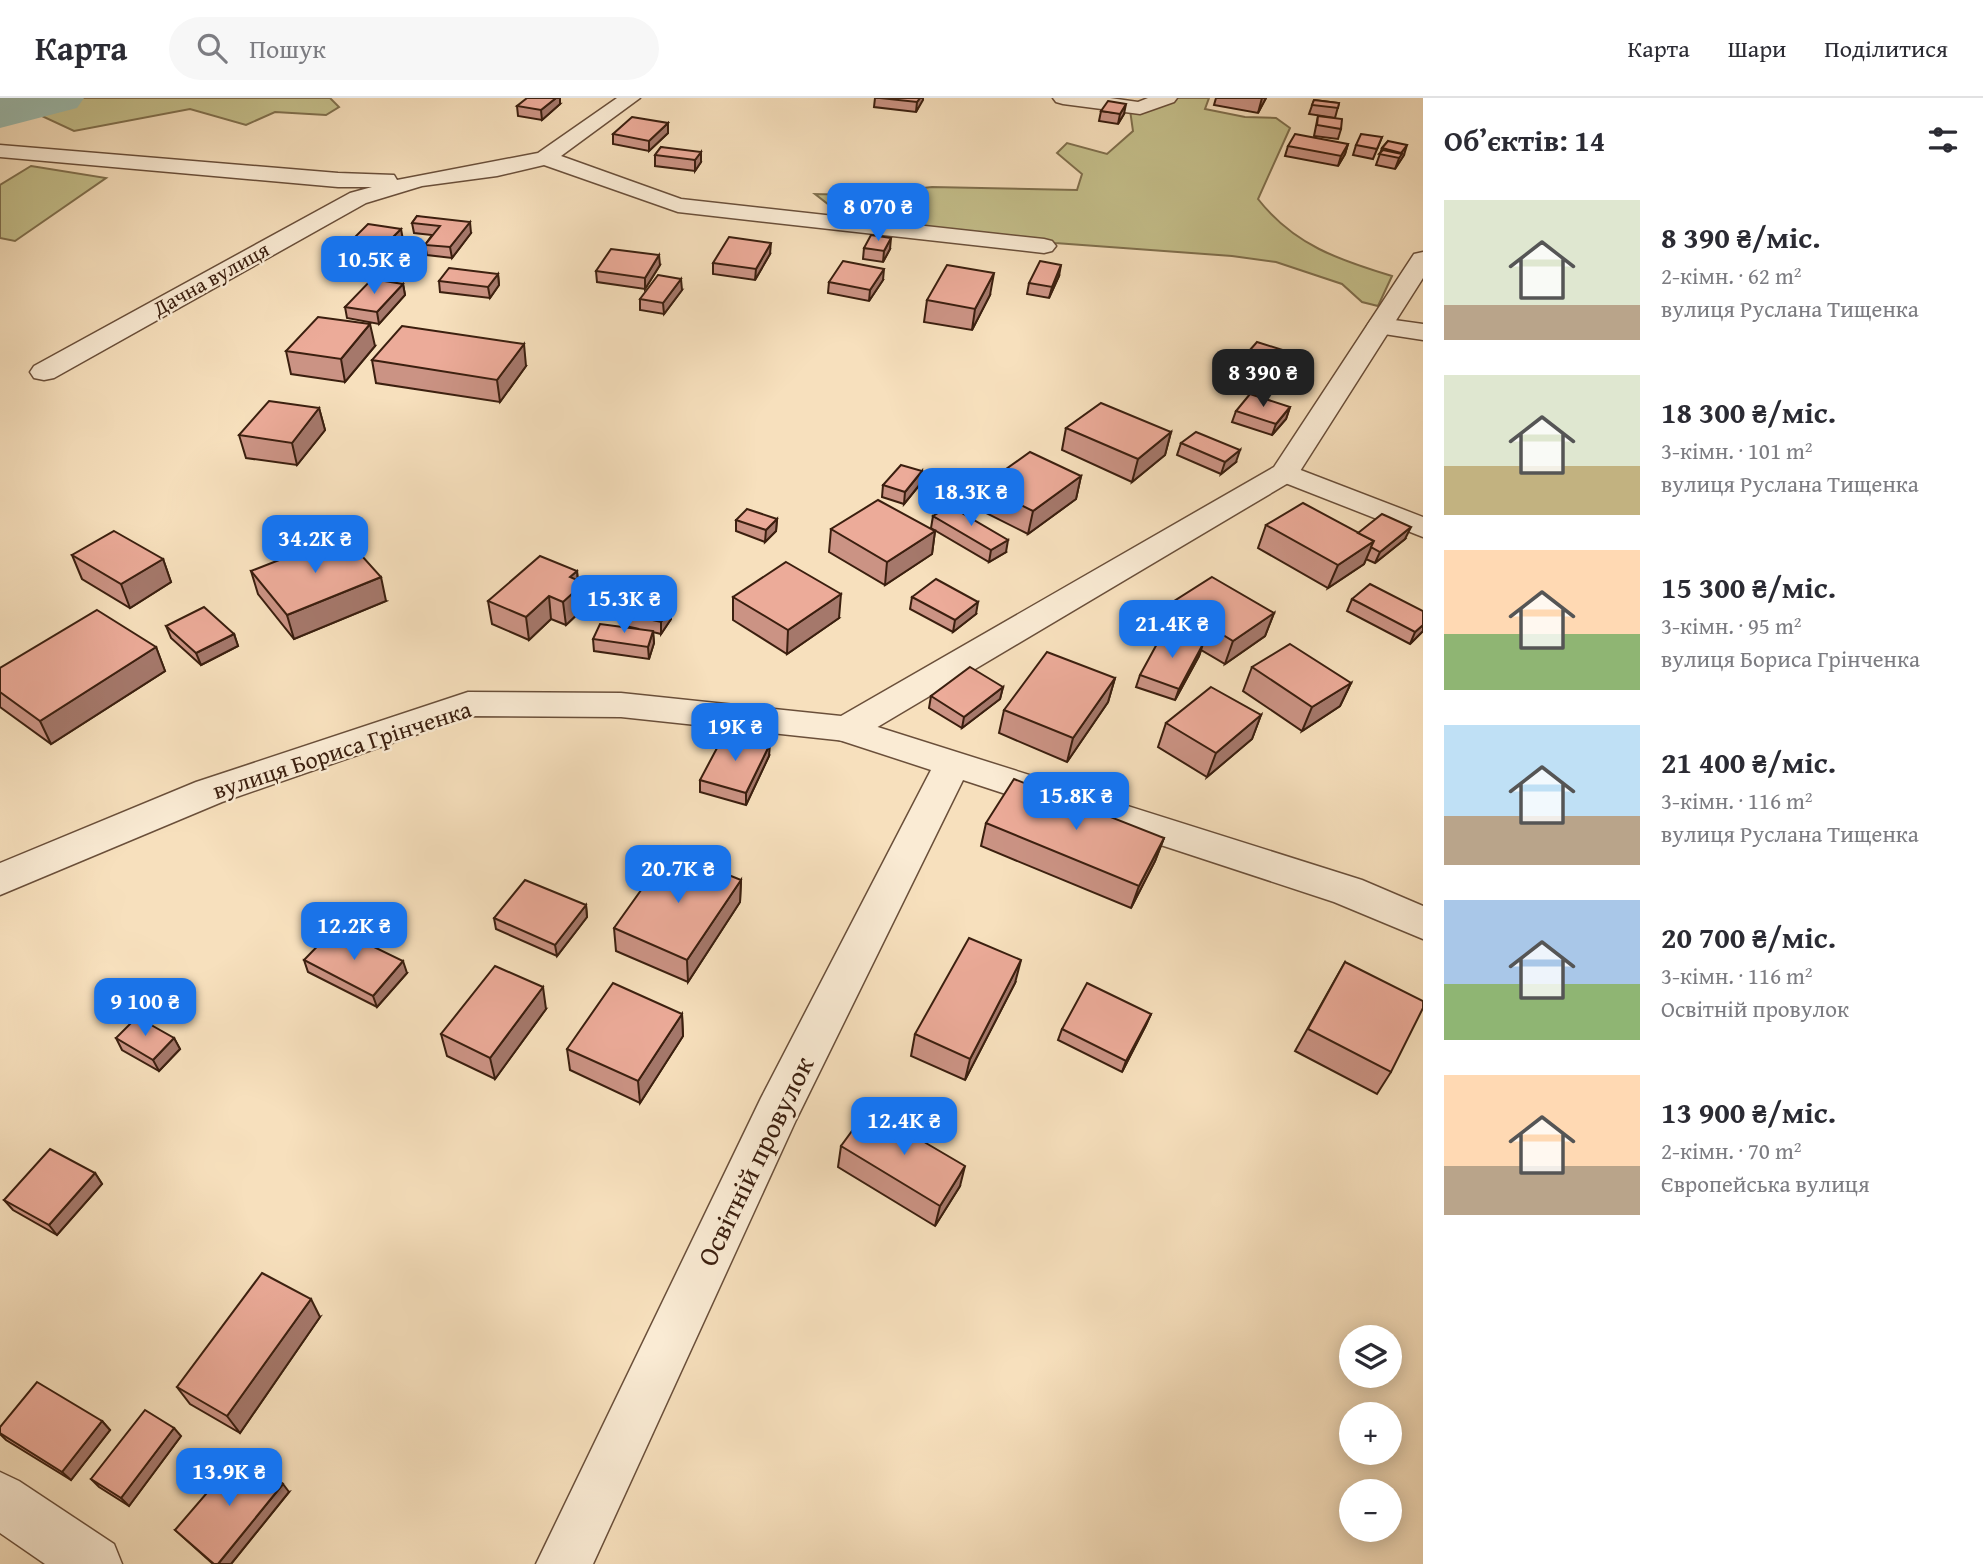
<!DOCTYPE html>
<html lang="uk">
<meta charset="utf-8">
<style>
:root{--surface:#fff;--page:#f7f7f7;--text:#2b2b33;--muted:#7c7c81;--line:#e1e1e2;--accent:#1a73e8}
body{margin:0;font-family:"Gentium Book Plus",serif;background:var(--page);color:var(--text);height:100vh;display:flex;flex-direction:column;font-size:26px;white-space:nowrap}
*{box-sizing:border-box;margin:0}
p{font-size:23px;color:var(--muted)}
.icon{flex:none;width:38px;height:38px;fill:none;stroke:currentColor;stroke-width:2;stroke-linecap:round;stroke-linejoin:round}
.map{position:relative;flex:1;overflow:hidden}
.sheet{display:flex;flex-direction:column;background:var(--surface);width:560px}
.sheet>*{flex:none}
.buttons{position:absolute;left:1339px;top:1227px;display:grid;gap:14px}
.buttons a{display:grid;place-items:center;width:63px;height:63px;border-radius:50%;background:var(--surface);box-shadow:0 4px 18px #0003;font-size:35px}
.price{position:absolute;translate:-50% -60px;padding:0 16px;border-radius:14px;background:var(--accent);color:#fff;font-size:23px;line-height:46px;filter:drop-shadow(0 2px 4px #0008)}
.price::after{content:'';position:absolute;left:50%;top:42px;width:21px;height:16px;margin-left:-10px;background:inherit;clip-path:polygon(0 0,100% 0,50% 100%)}
.price.active{background:#222;color:#fff}
ul{padding:0;list-style:none}
li{display:flex;align-items:center;gap:21px;height:175px;padding:0 21px}
li span{display:grid;place-items:center;flex:none;width:196px;height:140px;border-radius:0px;color:#555}
li>.icon{margin-inline-start:auto}
span .icon{width:84px;height:84px;fill:#fffc;stroke-width:1}
li b{font-size:30px}
h2{display:flex;justify-content:space-between;align-items:center;height:84px;padding:0 21px;font-size:30px}
header{display:flex;align-items:center;gap:42px;box-sizing:border-box;height:98px;padding:0 35px;background:var(--surface);border-bottom:2px solid var(--line)}
header strong{font-size:33px}
nav{display:flex;gap:38px;margin-inline-start:auto;font-size:24px}
.search{width:490px;height:63px;background:var(--page);display:flex;align-items:center;gap:18px;box-sizing:border-box;padding:0 24px;border-radius:38px;color:var(--muted);font-size:26px}
main{display:flex;flex:1;min-height:0}
.map>svg:first-child{display:block}
.green{fill:#c5c08c;stroke:#80704e;stroke-width:2}
.lines{fill:none;stroke-linecap:round;stroke-linejoin:round}
.river{fill:#9dbdb0;fill-rule:evenodd}
.minor-casing{stroke:#6a4f3a;stroke-width:3}
.tertiary-casing{stroke:#6a4f3a;stroke-width:3}
.minor{fill:#faebd4;fill-rule:evenodd}
.tertiary{fill:#faebd4;fill-rule:evenodd}
.wall{fill:#cb9384;stroke:#3b1f0f;stroke-width:2}
.shaded-wall{fill:#a5786b;stroke:#3b1f0f;stroke-width:2}
.building{fill:#ecab99;stroke:#3b1f0f;stroke-width:2}
.labels{text-anchor:middle;stroke-width:5;stroke-linejoin:round;paint-order:stroke}
.far-street-label{font-size:21px;fill:#3b1f0f;stroke:#faebd4}
.street-label{font-size:24px;fill:#3b1f0f;stroke:#faebd4}
.near-street-label{font-size:28px;fill:#3b1f0f;stroke:#faebd4}
</style>
<header>
<strong>Карта</strong>
<div class="search"><svg class="icon" aria-label="search" viewBox="0 0 24 24"><circle cx="10" cy="10" r="6"/><path d="M15 15l6 6"/></svg>Пошук</div>
<nav><a>Карта</a><a>Шари</a><a>Поділитися</a></nav>
</header>
<main>
<div class="map">
<svg width="1423" height="1466" viewBox="0 0 1423 1466">
<rect width="100%" height="100%" fill="#f7e0bd"/>
<filter id="stains"><feTurbulence type="fractalNoise" baseFrequency=".00286" numOctaves="4"/><feColorMatrix values="0 0 0 0 .2 0 0 0 0 .09 0 0 0 0 .02 0 0 0 .5 -.17"/></filter>
<radialGradient id="worn" r=".72"><stop offset=".6" stop-color="#630" stop-opacity="0"/><stop offset="1" stop-color="#630" stop-opacity=".3"/></radialGradient>
<g class="green">
<path d="M23,0H330L339,9L326,17L275,14L246,27L190,11L74,33L31,13Z"/>
<path d="M1160,0H1209L1205,11L1245,19L1276,20L1290,30L1258,101C1294,147 1339,162 1392,178L1378,208L1362,204L1342,186L1276,164L1232,158L1055,145L847,121L815,96L858,97L932,89L1077,92L1082,76L1057,55L1067,45L1107,56L1133,33L1130,12Z"/>
<path d="M31,68L106,80L15,143L0,140V87Z"/>
</g>
<g class="lines">
<path class="river" d="M0,0H84L77,10L0,30Z"/>
<defs>
<g id="minor">
<path d="M617,0H640L561,58L681,101L1044,141L1052,143L1056,148L1052,153L1044,155L678,114L544,67L497,78L422,88L366,105L54,280L44,282L34,280L30,274L34,268L350,95L372,89H338L0,59V47L338,75L394,77L397,82L538,55Z"/>
<path d="M1053,0H1110L1138,4L1148,0H1177L1174,4L1140,16L1063,6L1056,4Z"/>
<path d="M1380,220L1423,226V242L1371,234L1367,228L1371,222Z"/>
<path d="M1285,366L1423,419V439L1275,381L1270,375L1275,369Z"/>
<path d="M846,619L1362,782L1423,808V841L1334,804L963,682L796,1022L593,1466H536L761,1000L931,672L833,640L828,631L833,622Z"/>
<path d="M0,1374L19,1383L114,1446L122,1466H45L0,1435Z"/>
</g>
<path id="tertiary" d="M1423,154V180L1295,381L859,640L846,643L621,619L470,618L222,704L0,797V765L196,684L468,594L621,595L841,618L1274,369L1414,156Z"/>
</defs>
<use href="#minor" class="minor-casing"/>
<use href="#tertiary" class="tertiary-casing"/>
<use href="#minor" class="minor"/>
<use href="#tertiary" class="tertiary"/>
</g>
<g class="wall">
<path d="M875,0H923L916,14L874,9Z"/>
<path d="M1216,0H1266L1258,15L1214,7Z"/>
<path d="M1314,2L1339,5L1335,20L1309,16Z"/>
<path d="M560,6L542,22L518,18L517,8Z"/>
<path d="M1101,13L1124,16L1118,26L1099,23Z"/>
<path d="M1318,18L1341,31L1338,41L1314,38Z"/>
<path d="M668,25V35L649,53L613,46V36Z"/>
<path d="M1382,39L1373,61L1353,57L1356,47Z"/>
<path d="M1388,43L1404,57L1395,71L1376,67L1382,50Z"/>
<path d="M1348,46L1345,56L1338,68L1285,58L1288,48Z"/>
<path d="M661,49L701,64L695,73L655,68V57Z"/>
<path d="M417,118L471,135L452,160L427,157L425,147L432,137L414,135L412,125Z"/>
<path d="M403,142L381,164L348,159L346,148Z"/>
<path d="M864,150L890,151L883,164L863,161Z"/>
<path d="M770,156L755,182L713,176V165Z"/>
<path d="M660,167L645,191L597,184L596,173Z"/>
<path d="M498,176L499,187L490,200L440,194L439,183Z"/>
<path d="M1059,178L1049,200L1027,196L1029,185Z"/>
<path d="M883,182L869,203L828,195L829,184Z"/>
<path d="M403,186L405,197L379,226L347,220L345,209Z"/>
<path d="M682,192L664,216L640,212V201Z"/>
<path d="M990,197L972,232L924,224L927,202Z"/>
<path d="M375,248L345,284L291,276L286,253Z"/>
<path d="M1289,254L1286,265L1263,292L1231,282L1234,270Z"/>
<path d="M372,262L526,268L500,304L376,285Z"/>
<path d="M1290,309L1286,321L1272,337L1232,324L1236,313Z"/>
<path d="M319,310L325,332L297,367L246,360L239,337Z"/>
<path d="M1066,330L1171,334L1165,357L1132,384L1062,352Z"/>
<path d="M1181,345L1236,364L1221,376L1177,357Z"/>
<path d="M1081,378L1076,401L1028,436L978,411L982,388Z"/>
<path d="M921,385L904,406L882,399L883,387Z"/>
<path d="M933,418L1006,454L989,464L931,430Z"/>
<path d="M777,421L776,433L765,444L736,433V422Z"/>
<path d="M1266,427L1358,435L1405,441L1375,465L1366,461L1364,466L1328,490L1258,450Z"/>
<path d="M831,431L935,433L932,456L885,487L829,454Z"/>
<path d="M72,457L163,461L171,484L130,510L82,481Z"/>
<path d="M251,473L386,503L294,541L258,496Z"/>
<path d="M577,473L578,482L584,485L586,508L566,527L551,521L529,542L492,526L488,503Z"/>
<path d="M733,499L839,520L787,556L733,522Z"/>
<path d="M912,499L976,516L953,534L910,511Z"/>
<path d="M1352,501L1423,533L1410,546L1347,513Z"/>
<path d="M1171,505L1274,515L1265,538L1225,566L1201,552L1199,558L1175,602L1136,589L1140,577L1180,538L1164,529Z"/>
<path d="M671,509V521L661,536L653,534L654,545L649,561L594,553L593,541L639,531L621,527L620,515Z"/>
<path d="M166,528L234,536L238,548L201,567L171,540Z"/>
<path d="M156,549L165,573L51,646L0,609V570Z"/>
<path d="M1252,569L1351,585L1340,608L1302,633L1243,593Z"/>
<path d="M1115,580L1108,604L1067,664L999,635L1004,612Z"/>
<path d="M1003,589L1000,601L962,630L929,610L931,598Z"/>
<path d="M1261,617L1252,641L1207,679L1158,649L1166,625Z"/>
<path d="M769,658L746,707L700,694V682Z"/>
<path d="M986,725L1164,740L1155,763L1131,810L981,748Z"/>
<path d="M741,782L740,804L688,884L616,853L614,830Z"/>
<path d="M586,807L587,819L557,858L496,831L494,820Z"/>
<path d="M304,862L407,875L377,909L308,874Z"/>
<path d="M1345,864L1391,974L1377,996L1295,953Z"/>
<path d="M1015,885L965,982L911,958L915,936Z"/>
<path d="M546,911L495,981L447,958L441,936Z"/>
<path d="M682,916L683,938L640,1005L570,972L567,951Z"/>
<path d="M1151,916L1146,927L1122,974L1058,942L1062,931Z"/>
<path d="M116,940H174L180,951L159,973L122,952Z"/>
<path d="M841,1048L960,1088L935,1128L838,1069Z"/>
<path d="M95,1075L102,1086L57,1137L13,1112L4,1102Z"/>
<path d="M320,1219L240,1335L190,1306L177,1289Z"/>
<path d="M102,1323L110,1332L71,1382L6,1342L0,1336V1329Z"/>
<path d="M181,1338L129,1408L99,1389L91,1381Z"/>
<path d="M289,1394L231,1466H213L175,1432Z"/>
</g>
<g class="shaded-wall">
<path d="M556,0H560V6L542,22L541,12Z"/>
<path d="M920,0H923V2L916,14L917,4Z"/>
<path d="M1262,0H1266L1258,15Z"/>
<path d="M1126,6L1124,16L1118,26L1120,16Z"/>
<path d="M668,25V35L649,53V43Z"/>
<path d="M1348,46L1345,56L1338,68L1341,58Z"/>
<path d="M1407,47L1404,57L1395,71L1401,55Z"/>
<path d="M701,54V64L695,73V62Z"/>
<path d="M470,124L471,135L452,160L450,149Z"/>
<path d="M401,131L403,142L381,164L379,153Z"/>
<path d="M891,140L890,151L883,164L884,153Z"/>
<path d="M771,145L770,156L755,182L756,171Z"/>
<path d="M659,157L660,167L645,191V180Z"/>
<path d="M1061,167L1059,178L1049,200L1052,189Z"/>
<path d="M884,171L883,182L869,203L870,192Z"/>
<path d="M994,175L990,197L972,232L975,211Z"/>
<path d="M498,176L499,187L490,200L488,189Z"/>
<path d="M681,181L682,192L664,216L663,205Z"/>
<path d="M403,186L405,197L379,226L377,214Z"/>
<path d="M370,226L375,248L345,284L341,261Z"/>
<path d="M524,246L526,268L500,304L497,282Z"/>
<path d="M1289,254L1286,265L1263,292L1267,280Z"/>
<path d="M1290,309L1286,321L1272,337L1276,326Z"/>
<path d="M319,310L325,332L297,367L292,345Z"/>
<path d="M1171,334L1165,357L1132,384L1138,361Z"/>
<path d="M1240,352L1236,364L1221,376L1225,364Z"/>
<path d="M922,373L921,385L904,406L905,394Z"/>
<path d="M1081,378L1076,401L1028,436L1033,413Z"/>
<path d="M777,421L776,433L765,444L766,432Z"/>
<path d="M1411,429L1405,441L1375,465L1380,454Z"/>
<path d="M935,433L932,456L885,487L887,464Z"/>
<path d="M1008,442L1006,454L989,464L991,452Z"/>
<path d="M1374,443L1364,466L1328,490L1338,467Z"/>
<path d="M163,461L171,484L130,510L121,486Z"/>
<path d="M577,473L578,490L584,485L586,508L566,527L563,504L570,479Z"/>
<path d="M381,479L386,503L294,541L287,517Z"/>
<path d="M841,496L839,520L787,556L788,532Z"/>
<path d="M549,498L551,521L529,542L526,519Z"/>
<path d="M978,504L976,516L953,534L955,522Z"/>
<path d="M671,509V521L661,536V524Z"/>
<path d="M1274,515L1265,538L1225,566L1233,543Z"/>
<path d="M1423,527V533L1410,546L1415,534Z"/>
<path d="M653,533L654,545L649,561L648,549Z"/>
<path d="M234,536L238,548L201,567L196,555Z"/>
<path d="M1203,546L1199,558L1175,602L1179,591Z"/>
<path d="M156,549L165,573L51,646L40,623Z"/>
<path d="M1115,580L1108,604L1067,664L1073,640Z"/>
<path d="M1351,585L1340,608L1302,633L1312,609Z"/>
<path d="M1003,589L1000,601L962,630L964,619Z"/>
<path d="M1261,617L1252,641L1207,679L1216,655Z"/>
<path d="M770,646L769,658L746,707V695Z"/>
<path d="M1164,740L1155,763L1131,810L1139,788Z"/>
<path d="M741,782L740,804L688,884L687,862Z"/>
<path d="M586,807L587,819L557,858L555,847Z"/>
<path d="M1021,862L1015,885L965,982L970,961Z"/>
<path d="M403,863L407,875L377,909L373,898Z"/>
<path d="M543,889L546,911L495,981L490,960Z"/>
<path d="M682,916L683,938L640,1005L638,983Z"/>
<path d="M1151,916L1146,927L1122,974L1126,963Z"/>
<path d="M174,940L180,951L159,973L153,962Z"/>
<path d="M965,1068L960,1088L935,1128L940,1108Z"/>
<path d="M95,1075L102,1086L57,1137L49,1127Z"/>
<path d="M311,1201L320,1219L240,1335L227,1318Z"/>
<path d="M102,1323L110,1332L71,1382L62,1374Z"/>
<path d="M174,1330L181,1338L129,1408L121,1400Z"/>
<path d="M283,1386L289,1394L231,1466H218Z"/>
</g>
<g class="building">
<path d="M527,0H556L541,12L517,8Z"/>
<path d="M880,0H920L917,4Z"/>
<path d="M1314,2L1339,5L1338,10L1312,7Z"/>
<path d="M1108,3L1126,6L1120,16L1101,13Z"/>
<path d="M1318,18L1342,21L1341,31L1317,27Z"/>
<path d="M632,19L668,25L649,43L613,36Z"/>
<path d="M1295,36L1348,46L1341,58L1288,48Z"/>
<path d="M1361,36L1382,39L1377,51L1356,47Z"/>
<path d="M1388,43L1407,47L1401,55L1382,50Z"/>
<path d="M661,49L701,54L695,62L655,57Z"/>
<path d="M1383,52L1402,56L1399,60L1379,56Z"/>
<path d="M417,118L470,124L450,149L425,147L440,128L412,125Z"/>
<path d="M368,126L401,131L379,153L346,148Z"/>
<path d="M871,137L891,140L884,153L864,150Z"/>
<path d="M729,139L771,145L756,171L713,165Z"/>
<path d="M611,151L659,157L645,180L596,173Z"/>
<path d="M843,163L884,171L870,192L829,184Z"/>
<path d="M1040,163L1061,167L1052,189L1029,185Z"/>
<path d="M947,167L994,175L975,211L927,202Z"/>
<path d="M449,170L498,176L488,189L439,183Z"/>
<path d="M658,177L681,181L663,205L640,201Z"/>
<path d="M372,181L403,186L377,214L345,209Z"/>
<path d="M318,219L370,226L341,261L286,253Z"/>
<path d="M402,228L524,246L497,282L372,262Z"/>
<path d="M1257,244L1289,254L1267,280L1234,270Z"/>
<path d="M1250,296L1290,309L1276,326L1236,313Z"/>
<path d="M269,303L319,310L292,345L239,337Z"/>
<path d="M1101,305L1171,334L1138,361L1066,330Z"/>
<path d="M1196,334L1240,352L1225,364L1181,345Z"/>
<path d="M1030,354L1081,378L1033,413L982,388Z"/>
<path d="M901,367L922,373L905,394L883,387Z"/>
<path d="M878,402L935,433L887,464L831,431Z"/>
<path d="M1303,405L1374,443L1338,467L1266,427Z"/>
<path d="M950,408L1008,442L991,452L933,418Z"/>
<path d="M747,411L777,421L766,432L736,422Z"/>
<path d="M1382,416L1411,429L1380,454L1371,449L1374,443L1358,435Z"/>
<path d="M114,433L163,461L121,486L72,457Z"/>
<path d="M343,437L381,479L287,517L251,473Z"/>
<path d="M540,458L577,473L570,479L584,485L563,504L549,498L526,519L488,503Z"/>
<path d="M786,464L841,496L788,532L733,499Z"/>
<path d="M1212,479L1274,515L1233,543L1171,505Z"/>
<path d="M936,481L978,504L955,522L912,499Z"/>
<path d="M1370,486L1423,513V527L1415,534L1352,501Z"/>
<path d="M630,499L671,509L661,524L620,515Z"/>
<path d="M204,509L234,536L196,555L166,528Z"/>
<path d="M97,512L156,549L40,623L0,594V570Z"/>
<path d="M600,526L653,533L648,549L593,541Z"/>
<path d="M1164,533L1203,546L1179,591L1140,577Z"/>
<path d="M1290,546L1351,585L1312,609L1252,569Z"/>
<path d="M1047,554L1115,580L1073,640L1004,612Z"/>
<path d="M970,569L1003,589L964,619L931,598Z"/>
<path d="M1211,589L1261,617L1216,655L1166,625Z"/>
<path d="M725,635L770,646L746,695L700,682Z"/>
<path d="M1014,681L1164,740L1139,788L986,725Z"/>
<path d="M669,753L741,782L687,862L614,830Z"/>
<path d="M525,782L586,807L555,847L494,820Z"/>
<path d="M335,830L403,863L373,898L304,862Z"/>
<path d="M969,840L1021,862L970,961L915,936Z"/>
<path d="M1345,864L1423,903V910L1391,974L1308,931Z"/>
<path d="M495,868L543,889L490,960L441,936Z"/>
<path d="M613,885L682,916L638,983L567,951Z"/>
<path d="M1087,885L1151,916L1126,963L1062,931Z"/>
<path d="M137,919L174,940L153,962L116,940Z"/>
<path d="M868,1011L965,1068L940,1108L841,1048Z"/>
<path d="M50,1051L95,1075L49,1127L4,1102Z"/>
<path d="M262,1175L311,1201L227,1318L177,1289Z"/>
<path d="M37,1284L102,1323L62,1374L0,1335V1329Z"/>
<path d="M145,1312L174,1330L121,1400L91,1381Z"/>
<path d="M243,1353L283,1386L218,1466H214L175,1432Z"/>
</g>
<g class="labels">
<g class="far-street-label">
<text transform="translate(211 181) rotate(-29)" y="7">Дачна вулиця</text>
</g>
<g class="street-label">
<text transform="translate(342 652) rotate(-18)" y="8">вулиця Бориса Грінченка</text>
</g>
<g class="near-street-label">
<text transform="translate(755 1063) rotate(-64)" y="10">Освітній провулок</text>
</g>
</g>
<rect width="100%" height="100%" filter="url(#stains)"/>
<rect width="100%" height="100%" fill="url(#worn)"/>
</svg>
<div class="buttons">
<a><svg class="icon" aria-label="layers" viewBox="0 0 24 24"><path d="M12 4l9 5-9 5-9-5zM3 14l9 5 9-5"/></svg></a>
<a>+</a>
<a>−</a>
</div>
<b class="price" style="left:878px;top:145px">8 070 ₴</b>
<b class="price" style="left:374px;top:198px">10.5K ₴</b>
<b class="price active" style="left:1263px;top:311px">8 390 ₴</b>
<b class="price" style="left:971px;top:430px">18.3K ₴</b>
<b class="price" style="left:315px;top:477px">34.2K ₴</b>
<b class="price" style="left:624px;top:537px">15.3K ₴</b>
<b class="price" style="left:1172px;top:562px">21.4K ₴</b>
<b class="price" style="left:735px;top:665px">19K ₴</b>
<b class="price" style="left:1076px;top:734px">15.8K ₴</b>
<b class="price" style="left:678px;top:807px">20.7K ₴</b>
<b class="price" style="left:354px;top:864px">12.2K ₴</b>
<b class="price" style="left:145px;top:940px">9 100 ₴</b>
<b class="price" style="left:904px;top:1059px">12.4K ₴</b>
<b class="price" style="left:229px;top:1410px">13.9K ₴</b>
</div>
<section class="sheet">
<h2>Об’єктів: 14<svg class="icon" aria-label="filters" viewBox="0 0 24 24"><path d="M4 7h16M4 17h16"/><circle cx="9" cy="7" r="2"/><circle cx="15" cy="17" r="2"/></svg></h2>
<ul>
<li><span style="background:linear-gradient(#dfe7d0 75%,#b9a48a 0)"><svg class="icon" aria-label="home" viewBox="0 0 24 24"><path d="M3 11l9-7 9 7M6 9v11h12V9"/></svg></span><div><b>8 390 ₴/міс.</b><p>2-кімн. · 62 m²</p><p>вулиця Руслана Тищенка</p></div></li>
<li><span style="background:linear-gradient(#dfe7d0 65%,#c2b280 0)"><svg class="icon" aria-label="home" viewBox="0 0 24 24"><path d="M3 11l9-7 9 7M6 9v11h12V9"/></svg></span><div><b>18 300 ₴/міс.</b><p>3-кімн. · 101 m²</p><p>вулиця Руслана Тищенка</p></div></li>
<li><span style="background:linear-gradient(#ffd9b3 60%,#8fb573 0)"><svg class="icon" aria-label="home" viewBox="0 0 24 24"><path d="M3 11l9-7 9 7M6 9v11h12V9"/></svg></span><div><b>15 300 ₴/міс.</b><p>3-кімн. · 95 m²</p><p>вулиця Бориса Грінченка</p></div></li>
<li><span style="background:linear-gradient(#bfe0f5 65%,#b9a48a 0)"><svg class="icon" aria-label="home" viewBox="0 0 24 24"><path d="M3 11l9-7 9 7M6 9v11h12V9"/></svg></span><div><b>21 400 ₴/міс.</b><p>3-кімн. · 116 m²</p><p>вулиця Руслана Тищенка</p></div></li>
<li><span style="background:linear-gradient(#a9c7e8 60%,#8fb573 0)"><svg class="icon" aria-label="home" viewBox="0 0 24 24"><path d="M3 11l9-7 9 7M6 9v11h12V9"/></svg></span><div><b>20 700 ₴/міс.</b><p>3-кімн. · 116 m²</p><p>Освітній провулок</p></div></li>
<li><span style="background:linear-gradient(#ffd9b3 65%,#b9a48a 0)"><svg class="icon" aria-label="home" viewBox="0 0 24 24"><path d="M3 11l9-7 9 7M6 9v11h12V9"/></svg></span><div><b>13 900 ₴/міс.</b><p>2-кімн. · 70 m²</p><p>Європейська вулиця</p></div></li>
</ul>
</section>
</main>
